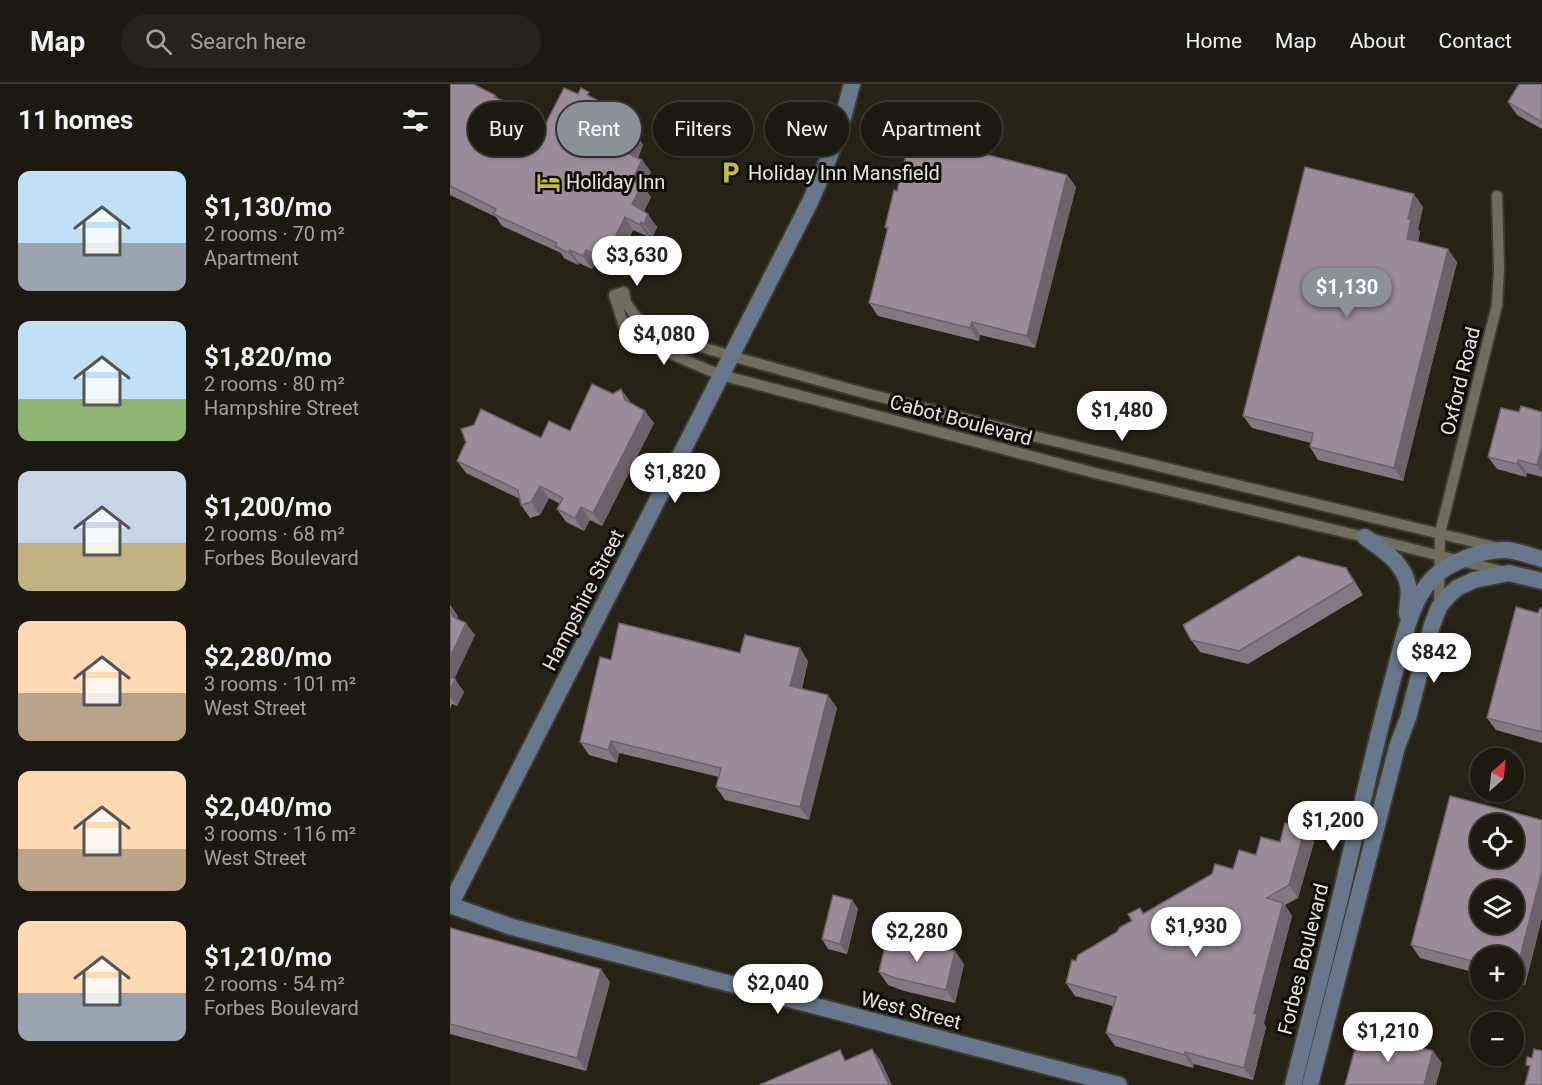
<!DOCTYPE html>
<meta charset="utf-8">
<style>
:root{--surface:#1c1a10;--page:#252319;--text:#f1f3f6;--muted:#a0a19f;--line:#3a3830;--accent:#8c9099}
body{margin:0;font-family:Roboto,sans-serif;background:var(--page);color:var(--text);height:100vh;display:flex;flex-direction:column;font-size:22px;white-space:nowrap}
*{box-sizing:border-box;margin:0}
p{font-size:20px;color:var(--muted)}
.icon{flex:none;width:33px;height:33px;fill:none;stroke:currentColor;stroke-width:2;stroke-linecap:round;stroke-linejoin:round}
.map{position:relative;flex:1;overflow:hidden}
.drawer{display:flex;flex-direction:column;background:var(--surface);width:450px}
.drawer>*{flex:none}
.banner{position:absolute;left:18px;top:18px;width:570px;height:54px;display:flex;gap:12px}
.needle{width:39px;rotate:27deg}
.controls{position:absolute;left:1020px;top:664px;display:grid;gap:12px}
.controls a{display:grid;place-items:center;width:54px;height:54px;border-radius:50%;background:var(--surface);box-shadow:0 2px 4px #0004,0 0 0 2px var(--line);font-size:30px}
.price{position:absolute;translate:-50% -51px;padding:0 14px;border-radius:21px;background:#fff;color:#222;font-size:20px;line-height:39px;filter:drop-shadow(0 2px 3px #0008)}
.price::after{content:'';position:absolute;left:50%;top:36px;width:18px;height:14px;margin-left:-9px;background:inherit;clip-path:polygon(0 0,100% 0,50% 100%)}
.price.current{background:var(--accent);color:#fff}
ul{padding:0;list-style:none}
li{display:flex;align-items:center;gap:18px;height:150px;padding:0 18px}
li span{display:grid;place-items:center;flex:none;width:168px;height:120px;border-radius:12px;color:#555}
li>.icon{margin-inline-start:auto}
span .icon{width:72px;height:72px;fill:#fffc;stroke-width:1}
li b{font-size:26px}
h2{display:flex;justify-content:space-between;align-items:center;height:72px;padding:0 18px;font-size:26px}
.pill{padding:0 21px;border-radius:27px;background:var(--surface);box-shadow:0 2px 4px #0004,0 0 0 2px var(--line);font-size:21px;line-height:54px}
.pill.current{background:var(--accent);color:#fff}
header{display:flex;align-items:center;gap:36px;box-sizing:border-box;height:84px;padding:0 30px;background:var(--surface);border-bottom:2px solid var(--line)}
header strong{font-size:28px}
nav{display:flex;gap:33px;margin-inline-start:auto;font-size:21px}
.search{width:420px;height:54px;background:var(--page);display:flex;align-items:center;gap:15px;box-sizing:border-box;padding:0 21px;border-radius:33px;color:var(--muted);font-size:22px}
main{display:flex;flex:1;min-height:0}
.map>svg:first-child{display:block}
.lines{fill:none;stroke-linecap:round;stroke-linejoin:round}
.street-casing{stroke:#3f3b32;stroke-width:14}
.secondary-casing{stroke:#3f3b32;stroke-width:20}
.street{stroke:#716d5e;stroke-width:10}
.secondary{stroke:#67788d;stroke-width:16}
.wall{fill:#847883}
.shaded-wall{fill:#6c626a}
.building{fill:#9a8c98;stroke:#6c626a;stroke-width:1.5;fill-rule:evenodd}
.labels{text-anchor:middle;stroke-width:6;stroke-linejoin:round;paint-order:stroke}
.poi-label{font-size:20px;fill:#e8e5dd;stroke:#0d0c06;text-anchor:start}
.street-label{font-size:20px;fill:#e8e5dd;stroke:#0d0c06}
</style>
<header>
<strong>Map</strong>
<div class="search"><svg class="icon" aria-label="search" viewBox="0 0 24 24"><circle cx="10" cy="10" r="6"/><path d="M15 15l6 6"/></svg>Search here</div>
<nav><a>Home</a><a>Map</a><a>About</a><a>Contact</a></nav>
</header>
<main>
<section class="drawer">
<h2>11 homes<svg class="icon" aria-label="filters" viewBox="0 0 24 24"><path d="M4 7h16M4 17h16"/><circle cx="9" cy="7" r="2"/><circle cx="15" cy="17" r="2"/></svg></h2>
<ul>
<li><span style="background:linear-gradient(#bfe0f5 60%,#9aa5b1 0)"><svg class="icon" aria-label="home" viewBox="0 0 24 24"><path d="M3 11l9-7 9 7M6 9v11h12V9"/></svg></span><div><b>$1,130/mo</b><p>2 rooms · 70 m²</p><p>Apartment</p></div></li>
<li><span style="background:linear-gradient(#bfe0f5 65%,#8fb573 0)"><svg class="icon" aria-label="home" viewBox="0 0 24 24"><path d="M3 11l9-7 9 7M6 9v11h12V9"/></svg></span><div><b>$1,820/mo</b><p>2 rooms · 80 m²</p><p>Hampshire Street</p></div></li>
<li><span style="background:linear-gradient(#c9d6e8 60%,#c2b280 0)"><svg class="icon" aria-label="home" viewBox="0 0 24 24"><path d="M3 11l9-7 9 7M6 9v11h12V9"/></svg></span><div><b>$1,200/mo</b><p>2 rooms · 68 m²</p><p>Forbes Boulevard</p></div></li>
<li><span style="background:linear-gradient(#ffd9b3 60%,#b9a48a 0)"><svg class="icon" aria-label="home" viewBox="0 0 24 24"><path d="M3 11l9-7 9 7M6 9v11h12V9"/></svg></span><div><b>$2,280/mo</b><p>3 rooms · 101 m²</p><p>West Street</p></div></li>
<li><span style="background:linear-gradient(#ffd9b3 65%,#b9a48a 0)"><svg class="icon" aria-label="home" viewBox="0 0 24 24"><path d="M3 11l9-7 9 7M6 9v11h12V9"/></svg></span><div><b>$2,040/mo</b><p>3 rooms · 116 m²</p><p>West Street</p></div></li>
<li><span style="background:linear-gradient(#ffd9b3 60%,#9aa5b1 0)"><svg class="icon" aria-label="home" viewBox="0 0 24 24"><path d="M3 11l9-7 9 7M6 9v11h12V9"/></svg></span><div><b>$1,210/mo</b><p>2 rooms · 54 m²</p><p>Forbes Boulevard</p></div></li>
</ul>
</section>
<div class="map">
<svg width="1092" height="1001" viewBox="0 0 1092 1001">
<rect width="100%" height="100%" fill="#262215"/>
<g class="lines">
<defs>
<g id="street">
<path d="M187,234L174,242L164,211L174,208L176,219L187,234L232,257L281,272L403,306L567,348L1045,463"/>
<path d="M174,242C203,263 237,278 271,291L649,390L915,453L1055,488"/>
<path d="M989,523L990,449L1047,221L1049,185L1047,112"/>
</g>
<g id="secondary">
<path d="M915,453C933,466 953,478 958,501C960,510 957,521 957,530"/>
<path d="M0,821L360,118C378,80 392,42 402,0"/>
<path d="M0,821L62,843L669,1001"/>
<path d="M843,1001C860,933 878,866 894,798C910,729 925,660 944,591C953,559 959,519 982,495C998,478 1034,465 1057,466C1068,467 1081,472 1092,475"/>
<path d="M860,1001L947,663L958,634L982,541L989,523L998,512L1007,504L1024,496L1059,489L1092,497"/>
</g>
</defs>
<use href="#street" class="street-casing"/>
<use href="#secondary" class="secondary-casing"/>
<use href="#street" class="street"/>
<use href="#secondary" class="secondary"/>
</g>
<g class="wall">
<path d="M0,0L45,11L48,14L80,29L83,33L96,39L128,10L144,15L172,37L170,41L185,49L193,61L188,74L192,76L201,88L193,103L201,113L194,127L207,143L203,152L200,151L199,153L183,146L163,188L145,179L142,185L129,179L128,181L114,174L111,169L52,142L46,133L0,111Z"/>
<path d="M1092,0V45L1067,31L1058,18Z"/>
<path d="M535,70L617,91L626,103L585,264L530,251L529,257L428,232L419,219L437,146L435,143L447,107Z"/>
<path d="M973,123L968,145L970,148L968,158L1007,178L953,397L868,376L860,363L861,359L802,344L793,332Z"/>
<path d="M180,317V319L204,339L152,442L140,436L134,447L116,438L107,425L110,420L99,414L90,431L80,434L71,421L70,415L16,389L7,377L120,347Z"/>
<path d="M1092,328V393L1077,389L1076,393L1047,385L1038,373Z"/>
<path d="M896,484L913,511L798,580L750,568L741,556Z"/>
<path d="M0,521L7,531L8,535L25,551L4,595L14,608L7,622L2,620L0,625Z"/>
<path d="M1092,525V659L1046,646L1037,634L1088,529Z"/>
<path d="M290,569L358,577L352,605L387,624L359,736L275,716L266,703L269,693L169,669L167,679L139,671L130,658L161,576Z"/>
<path d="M1092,736V834L1075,901L1064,898V873H1030V890L970,874L961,861Z"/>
<path d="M855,745L864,758L848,814L835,821L842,832L814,939L816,943L803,996L744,980L743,984L665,962L656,949L663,922L625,912L616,899L626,877L682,837L690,824L694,829L783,785Z"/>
<path d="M402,816L408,825L397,870L378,865L372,855Z"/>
<path d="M0,844L160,898L136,987L0,950Z"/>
<path d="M514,880L505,919L454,907L438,901L429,888Z"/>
</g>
<g class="shaded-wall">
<path d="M163,24L172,37L166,48L158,35Z"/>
<path d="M185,49L193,61L184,80L175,68Z"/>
<path d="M528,60L536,73L526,68Z"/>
<path d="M192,76L201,88L193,103L201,113L191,133L182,120V96Z"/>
<path d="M617,91L626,103L585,264L577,252Z"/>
<path d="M964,110L973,123L968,145L970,148L966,168L957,155L958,135Z"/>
<path d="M198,130L207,143L203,152L194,140Z"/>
<path d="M175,133L183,146L163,188L154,175Z"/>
<path d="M191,138L200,151L199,153L190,141Z"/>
<path d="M998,165L1007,178L953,397L944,384Z"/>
<path d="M120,166L129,179L128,181L119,169Z"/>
<path d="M136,166L145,179L142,185L133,172Z"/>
<path d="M522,238L530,251L529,257L520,244Z"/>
<path d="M171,305L180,317L183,329L175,316Z"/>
<path d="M195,327L204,339L152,442L143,429Z"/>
<path d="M1092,363V388L1087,381Z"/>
<path d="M1068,376L1077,389L1076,393L1067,380Z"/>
<path d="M90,402L99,414L90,431L81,418Z"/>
<path d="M131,423L140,436L134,447L125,434Z"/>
<path d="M896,484L905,497L913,511L904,498Z"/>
<path d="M0,521L7,531L12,545L3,533Z"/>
<path d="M16,539L25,551L1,602L0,600V573Z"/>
<path d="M350,564L358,577L349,615L340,602Z"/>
<path d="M5,595L14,608L7,622L0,613V606Z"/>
<path d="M378,611L387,624L359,736L350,723Z"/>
<path d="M161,657L169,669L167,679L158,666Z"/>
<path d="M855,745L864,758L848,814L839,801Z"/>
<path d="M1092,787V834L1075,901L1066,889Z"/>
<path d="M402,816L408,825L397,870L390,860Z"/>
<path d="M833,819L842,832L814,939L816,943L803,996L794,984L804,929Z"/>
<path d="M505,867L514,880L505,919L496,906Z"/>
<path d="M151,885L160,898L136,987L127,974Z"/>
<path d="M422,965L431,977L442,1001H439Z"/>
<path d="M983,967L992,979L986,1001H974Z"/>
<path d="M735,968L744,980L743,984L735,971Z"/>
</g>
<g class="building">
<path d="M0,0H23L45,11L44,13L80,29L79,31L96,39L114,4L128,10L131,4L139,8L137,11L163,24L158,35L185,49L175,68L192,76L182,96L192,101L182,120L198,130L194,140L191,138L190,141L175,133L154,175L136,166L133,172L120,166L119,169L105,162L107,159L43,130L46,125L0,102Z"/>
<path d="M1069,0H1092V38L1058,18Z"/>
<path d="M461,51L499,61L501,53L528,60L526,68L617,91L577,252L522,238L520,244L419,219L438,144L435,143L444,106L447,107Z"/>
<path d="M855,83L964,110L958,135H961L957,155L998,165L944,384L860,363L863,349L793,332Z"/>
<path d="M142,300L163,310L171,305L175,316L195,327L143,429L131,423L125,434L107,425L113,414L90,402L81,418L71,421L68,406L7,377L16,358L11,345L24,341L31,325L91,354L99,337L120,347Z"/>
<path d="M1071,322L1092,328V363L1087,381L1068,376L1067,380L1038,373L1051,324L1069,328Z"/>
<path d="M848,472L896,484L904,498L789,567L741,556L733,541Z"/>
<path d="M1066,523L1088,529L1090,524L1092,525V648L1037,634Z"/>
<path d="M0,524L3,533L16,539L0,573Z"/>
<path d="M169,539L290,569L295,551L350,564L340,602L378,611L350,723L266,703L271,684L161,657L158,666L130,658L150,573L161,576Z"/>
<path d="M0,593L5,595L0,606Z"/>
<path d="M1000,712L1092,736V787L1066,889L1064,888V873H1030V879L961,861ZM1030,741H1064V774H1030ZM1030,807H1064V840H1030Z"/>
<path d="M835,739L855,745L839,801L817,814L833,819L804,929L807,930L794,984L735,968V971L656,949L666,913L616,899L622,876L626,877L628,871L667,848L670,843L682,837L678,830L690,824L693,830L762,790L765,780L783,785L789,766L806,771L811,753L830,758Z"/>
<path d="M383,811L402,816L390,860L372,855Z"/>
<path d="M0,844L151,885L127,974L0,940Z"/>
<path d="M437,853L448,856L451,854L505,867L496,906L445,894L429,888Z"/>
<path d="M910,947L983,967L974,1001H895Z"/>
<path d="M422,965L439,1001H309L390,966L395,977Z"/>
<path d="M1084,965L1092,967V1001H1075L1080,982L1076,981L1077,973L1082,974Z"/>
</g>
<defs>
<symbol id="parking-bare" viewBox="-9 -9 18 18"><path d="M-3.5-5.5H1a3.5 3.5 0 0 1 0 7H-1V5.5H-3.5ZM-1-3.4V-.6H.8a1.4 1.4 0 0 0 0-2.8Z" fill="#c0be41" stroke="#0d0c06" stroke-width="2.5" paint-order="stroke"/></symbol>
<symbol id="hotel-bare" viewBox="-9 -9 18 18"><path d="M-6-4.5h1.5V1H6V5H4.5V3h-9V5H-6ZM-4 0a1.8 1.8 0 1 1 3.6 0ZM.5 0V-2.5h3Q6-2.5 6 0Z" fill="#c0be41" stroke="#0d0c06" stroke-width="2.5" paint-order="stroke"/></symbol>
</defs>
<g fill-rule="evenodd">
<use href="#parking-bare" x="264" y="72" width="33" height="33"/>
<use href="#hotel-bare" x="82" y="82" width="33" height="33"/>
</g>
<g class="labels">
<g class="poi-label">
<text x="298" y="96">Holiday Inn Mansfield</text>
<text x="116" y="105">Holiday Inn</text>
</g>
<g class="street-label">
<text transform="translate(1010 297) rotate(-76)" y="7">Oxford Road</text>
<text transform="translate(511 336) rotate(15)" y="7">Cabot Boulevard</text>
<text transform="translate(133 516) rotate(-63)" y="7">Hampshire Street</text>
<text transform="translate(853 875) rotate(-76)" y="7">Forbes Boulevard</text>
<text transform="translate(461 926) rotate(14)" y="7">West Street</text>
</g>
</g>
</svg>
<div class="controls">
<a><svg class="needle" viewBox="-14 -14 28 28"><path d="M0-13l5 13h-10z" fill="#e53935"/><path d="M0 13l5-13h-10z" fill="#a0a19f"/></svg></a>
<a><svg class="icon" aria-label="locate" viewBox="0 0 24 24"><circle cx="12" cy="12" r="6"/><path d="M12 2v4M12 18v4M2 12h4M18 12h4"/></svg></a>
<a><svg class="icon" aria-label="layers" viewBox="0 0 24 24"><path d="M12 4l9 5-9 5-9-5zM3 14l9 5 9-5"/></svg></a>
<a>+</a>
<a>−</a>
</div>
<b class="price" style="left:187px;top:203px">$3,630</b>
<b class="price current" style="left:897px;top:235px">$1,130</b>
<b class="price" style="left:214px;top:282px">$4,080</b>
<b class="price" style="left:672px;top:358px">$1,480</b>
<b class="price" style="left:225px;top:420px">$1,820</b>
<b class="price" style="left:984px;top:600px">$842</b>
<b class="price" style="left:883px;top:768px">$1,200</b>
<b class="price" style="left:746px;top:874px">$1,930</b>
<b class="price" style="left:467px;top:879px">$2,280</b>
<b class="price" style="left:328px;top:931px">$2,040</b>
<b class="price" style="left:938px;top:979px">$1,210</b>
<div class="banner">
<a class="pill">Buy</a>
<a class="pill current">Rent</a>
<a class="pill">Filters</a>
<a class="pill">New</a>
<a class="pill">Apartment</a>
</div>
</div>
</main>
